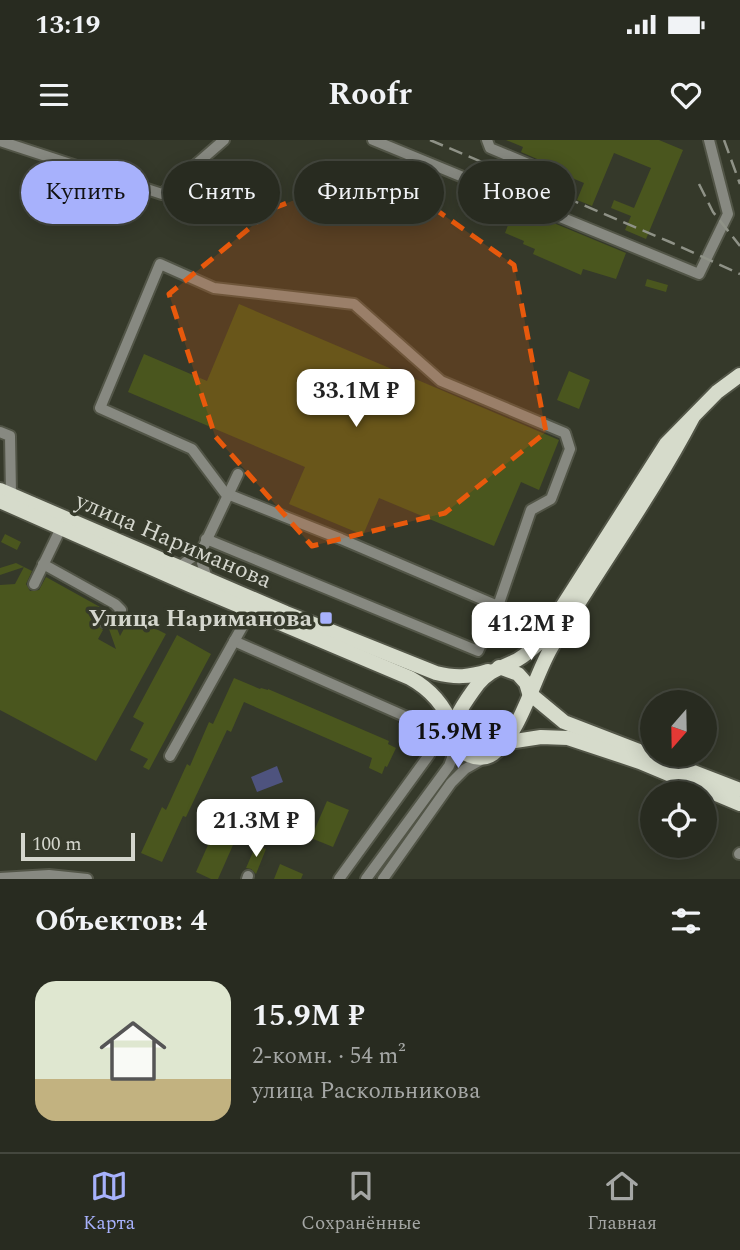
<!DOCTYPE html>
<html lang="ru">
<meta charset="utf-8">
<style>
:root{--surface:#282b20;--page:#34372d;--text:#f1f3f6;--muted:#a5a7a5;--line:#44473e;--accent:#a7b1fc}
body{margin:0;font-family:Spectral,serif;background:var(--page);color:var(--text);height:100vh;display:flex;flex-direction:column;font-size:26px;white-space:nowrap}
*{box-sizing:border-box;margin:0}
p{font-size:23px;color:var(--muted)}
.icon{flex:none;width:38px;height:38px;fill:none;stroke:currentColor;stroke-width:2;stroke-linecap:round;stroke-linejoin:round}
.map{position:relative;height:739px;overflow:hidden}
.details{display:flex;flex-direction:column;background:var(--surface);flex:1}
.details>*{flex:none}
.guide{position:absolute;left:21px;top:21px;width:698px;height:63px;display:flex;gap:14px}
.needle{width:46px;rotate:200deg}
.buttons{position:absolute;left:640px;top:550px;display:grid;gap:14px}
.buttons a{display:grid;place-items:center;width:77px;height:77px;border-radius:50%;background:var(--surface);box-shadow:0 4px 18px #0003,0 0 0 2px var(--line);font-size:35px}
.scale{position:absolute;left:21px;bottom:18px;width:114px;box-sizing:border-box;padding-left:7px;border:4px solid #d4d6cd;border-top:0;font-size:19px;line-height:24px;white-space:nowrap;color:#d4d6cd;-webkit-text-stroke:5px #35392a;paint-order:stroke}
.price{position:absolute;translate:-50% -60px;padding:0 16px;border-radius:14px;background:#fff;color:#222;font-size:23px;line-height:46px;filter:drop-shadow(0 2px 4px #0008)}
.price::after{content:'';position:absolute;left:50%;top:42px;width:21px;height:16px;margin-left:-10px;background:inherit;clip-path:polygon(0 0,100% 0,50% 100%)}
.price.active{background:var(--accent);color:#111}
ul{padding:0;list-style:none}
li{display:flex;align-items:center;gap:21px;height:175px;padding:0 35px}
li span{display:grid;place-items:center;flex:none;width:196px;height:140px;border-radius:21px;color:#555}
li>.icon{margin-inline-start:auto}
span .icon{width:84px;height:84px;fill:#fffc;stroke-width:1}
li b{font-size:30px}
h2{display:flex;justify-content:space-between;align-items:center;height:84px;padding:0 35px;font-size:30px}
.pill{padding:0 24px;border-radius:32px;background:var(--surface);box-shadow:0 4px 18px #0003,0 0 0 2px var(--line);font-size:24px;line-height:63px}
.pill.active{background:var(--accent);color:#111}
.status{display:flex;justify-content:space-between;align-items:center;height:49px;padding:0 35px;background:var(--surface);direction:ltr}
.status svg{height:19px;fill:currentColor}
header{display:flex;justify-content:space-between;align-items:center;height:91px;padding:0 35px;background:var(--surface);font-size:32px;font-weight:700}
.tab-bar{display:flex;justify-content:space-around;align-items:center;height:98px;border-top:2px solid var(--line);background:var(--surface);font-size:19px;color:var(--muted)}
.tab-bar a{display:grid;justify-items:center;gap:4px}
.tab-bar .active{color:var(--accent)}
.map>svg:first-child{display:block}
.green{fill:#4e537e}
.building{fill:#4a561e}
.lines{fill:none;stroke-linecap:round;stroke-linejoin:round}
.minor-casing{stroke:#525547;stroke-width:14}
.major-casing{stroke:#525547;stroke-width:18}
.minor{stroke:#878981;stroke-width:10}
.major{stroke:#d6dbcb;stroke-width:14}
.rail{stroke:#8f9287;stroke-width:2.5;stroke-dasharray:14 7;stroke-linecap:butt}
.marked{fill:#e8590c;fill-opacity:0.2;stroke:#e8590c;stroke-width:5;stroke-dasharray:14 9;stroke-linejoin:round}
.poi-dot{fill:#a7b1fc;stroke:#35392a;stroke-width:2.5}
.labels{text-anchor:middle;stroke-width:7;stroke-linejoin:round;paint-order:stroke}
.street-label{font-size:24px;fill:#d4d6cd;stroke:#35392a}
.poi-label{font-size:24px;font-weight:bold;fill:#d4d6cd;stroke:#35392a;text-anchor:end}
</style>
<div class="status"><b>13:19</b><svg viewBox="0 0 49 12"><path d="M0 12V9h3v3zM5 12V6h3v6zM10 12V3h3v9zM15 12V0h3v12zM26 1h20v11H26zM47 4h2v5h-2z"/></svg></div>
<header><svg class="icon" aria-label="menu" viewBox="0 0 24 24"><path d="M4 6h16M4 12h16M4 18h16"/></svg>Roofr<svg class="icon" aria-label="heart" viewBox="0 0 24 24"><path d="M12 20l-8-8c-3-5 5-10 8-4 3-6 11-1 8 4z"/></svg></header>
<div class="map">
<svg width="740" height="739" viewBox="0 0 740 739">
<rect width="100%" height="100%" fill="#35392a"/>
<path class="green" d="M277,626L283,642L257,652L251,637Z"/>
<g class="building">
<path d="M506,0H659L683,10L646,99L625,90L631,76L611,68L614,60L634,68L651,28L614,13L592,66L577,60L584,43L572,38L567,32L521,12L523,7Z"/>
<path d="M515,67L626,113L616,139L583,129L581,135L533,114L535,109L523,104L524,101L505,93Z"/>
<path d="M647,139L668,145L666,152L645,146Z"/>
<path d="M239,164L559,300L539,350L521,342L494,406L379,358L363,395L289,364L305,327L128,252L144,214L207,241Z"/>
<path d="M569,231L590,240L579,269L557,260Z"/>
<path d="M5,394L21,402L17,410L1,402Z"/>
<path d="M16,423L32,431L26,444L30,451L39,450L46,437L109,472L101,475L96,480L97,485L103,490L98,499L116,509L109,489L116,486L120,496L131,476L166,494L96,621L0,570V445L15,444L24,427L0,435V428Z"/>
<path d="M177,495L211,514L149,630L143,627L148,619L130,610L144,583L133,577Z"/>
<path d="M234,538L260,549L261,548L268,550V549L389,601L388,604L396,608L387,627L385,626L382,634L369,628L372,618L244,562L231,592L227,590L186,677L183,676L162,722L141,713L162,667L166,670L187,624L190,626L209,582L213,584Z"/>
<path d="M327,661L349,670L333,707L311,698Z"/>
<path d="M212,696L233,705L218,739H211L196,732Z"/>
<path d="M256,705L266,709L256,734L251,729L246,728Z"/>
<path d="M280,724L303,734L301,739H274Z"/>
</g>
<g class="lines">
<defs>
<g id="minor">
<path d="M373,0L699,134L728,74L709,0"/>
<path d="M487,0L490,8L564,39"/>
<path d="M0,1L162,54L224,0"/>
<path d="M0,292L10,296L11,354"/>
<path d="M206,399L478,511L498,466L531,370L551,359L570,309L565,293L441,241L354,164L214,148L160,124L100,268L192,309L225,353L341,399L498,466"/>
<path d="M203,407L202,423L207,438"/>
<path d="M43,424L115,464L121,470L117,477L104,482"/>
<path d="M179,427L202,410L238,334"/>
<path d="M34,444L61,388"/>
<path d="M234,501L425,585L433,606L429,615L339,739"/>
<path d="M170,616L251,471"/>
<path d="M739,714L740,713"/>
<path d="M0,738L49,735L87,739"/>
<path d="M247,739L248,736"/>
<path d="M366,739L449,626L452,618V600"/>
<path d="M383,739L451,643L465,629L486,617"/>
</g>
<g id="major">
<path d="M693,277C651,357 597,430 551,508C534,537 521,593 493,614C478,625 448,610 452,590C455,575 469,556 478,544C489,531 498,529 513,522C523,518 531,510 539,503L666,304L717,252L740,235"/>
<path d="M0,350L286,473L436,533C456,538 469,537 488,531"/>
<path d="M0,361L190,445L410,538C430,549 445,566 453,588"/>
<path d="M499,527L518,534L526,543L529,553L564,582L740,650"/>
<path d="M503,603L541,597L568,598L640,622L740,664"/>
</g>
</defs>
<use href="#minor" class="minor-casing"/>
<use href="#major" class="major-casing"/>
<use href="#minor" class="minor"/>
<use href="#major" class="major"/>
<g class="rail">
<path d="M430,0L670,102L740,134"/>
<path d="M724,0L740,44"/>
<path d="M699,44L713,72L740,106"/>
</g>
</g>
<path class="marked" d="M377,28L514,125L546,292L445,373L312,406L215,296L169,154L274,68Z"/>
<rect class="poi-dot" x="319" y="471" width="14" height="14" rx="3.5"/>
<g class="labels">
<g class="street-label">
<text transform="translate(174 400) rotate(23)" y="8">улица Нариманова</text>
</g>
<g class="poi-label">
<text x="312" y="486">Улица Нариманова</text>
</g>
</g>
</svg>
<div class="buttons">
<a><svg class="needle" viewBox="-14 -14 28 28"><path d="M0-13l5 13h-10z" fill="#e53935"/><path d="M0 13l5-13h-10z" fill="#a5a7a5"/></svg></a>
<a><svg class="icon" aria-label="locate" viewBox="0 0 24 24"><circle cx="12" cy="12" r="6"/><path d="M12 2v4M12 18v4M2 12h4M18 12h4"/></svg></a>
</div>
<div class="scale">100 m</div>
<b class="price" style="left:356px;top:289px">33.1M ₽</b>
<b class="price" style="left:531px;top:522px">41.2M ₽</b>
<b class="price active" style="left:458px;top:630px">15.9M ₽</b>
<b class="price" style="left:256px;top:719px">21.3M ₽</b>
<div class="guide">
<a class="pill active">Купить</a>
<a class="pill">Снять</a>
<a class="pill">Фильтры</a>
<a class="pill">Новое</a>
</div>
</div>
<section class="details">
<h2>Объектов: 4<svg class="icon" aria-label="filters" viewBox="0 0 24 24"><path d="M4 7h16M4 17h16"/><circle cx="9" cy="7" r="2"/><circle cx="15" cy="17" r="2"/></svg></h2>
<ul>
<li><span style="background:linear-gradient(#dfe7d0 70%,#c2b280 0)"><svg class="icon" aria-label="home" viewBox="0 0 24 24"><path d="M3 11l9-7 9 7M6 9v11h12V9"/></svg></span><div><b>15.9M ₽</b><p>2-комн. · 54 m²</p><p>улица Раскольникова</p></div></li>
</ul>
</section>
<nav class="tab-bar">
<a class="active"><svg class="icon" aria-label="map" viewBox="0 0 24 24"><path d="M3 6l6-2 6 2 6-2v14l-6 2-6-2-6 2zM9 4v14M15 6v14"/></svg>Карта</a>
<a><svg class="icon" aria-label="saved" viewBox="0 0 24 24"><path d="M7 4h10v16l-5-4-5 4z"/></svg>Сохранённые</a>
<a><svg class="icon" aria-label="home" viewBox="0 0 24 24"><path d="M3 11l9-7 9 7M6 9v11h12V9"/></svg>Главная</a>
</nav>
